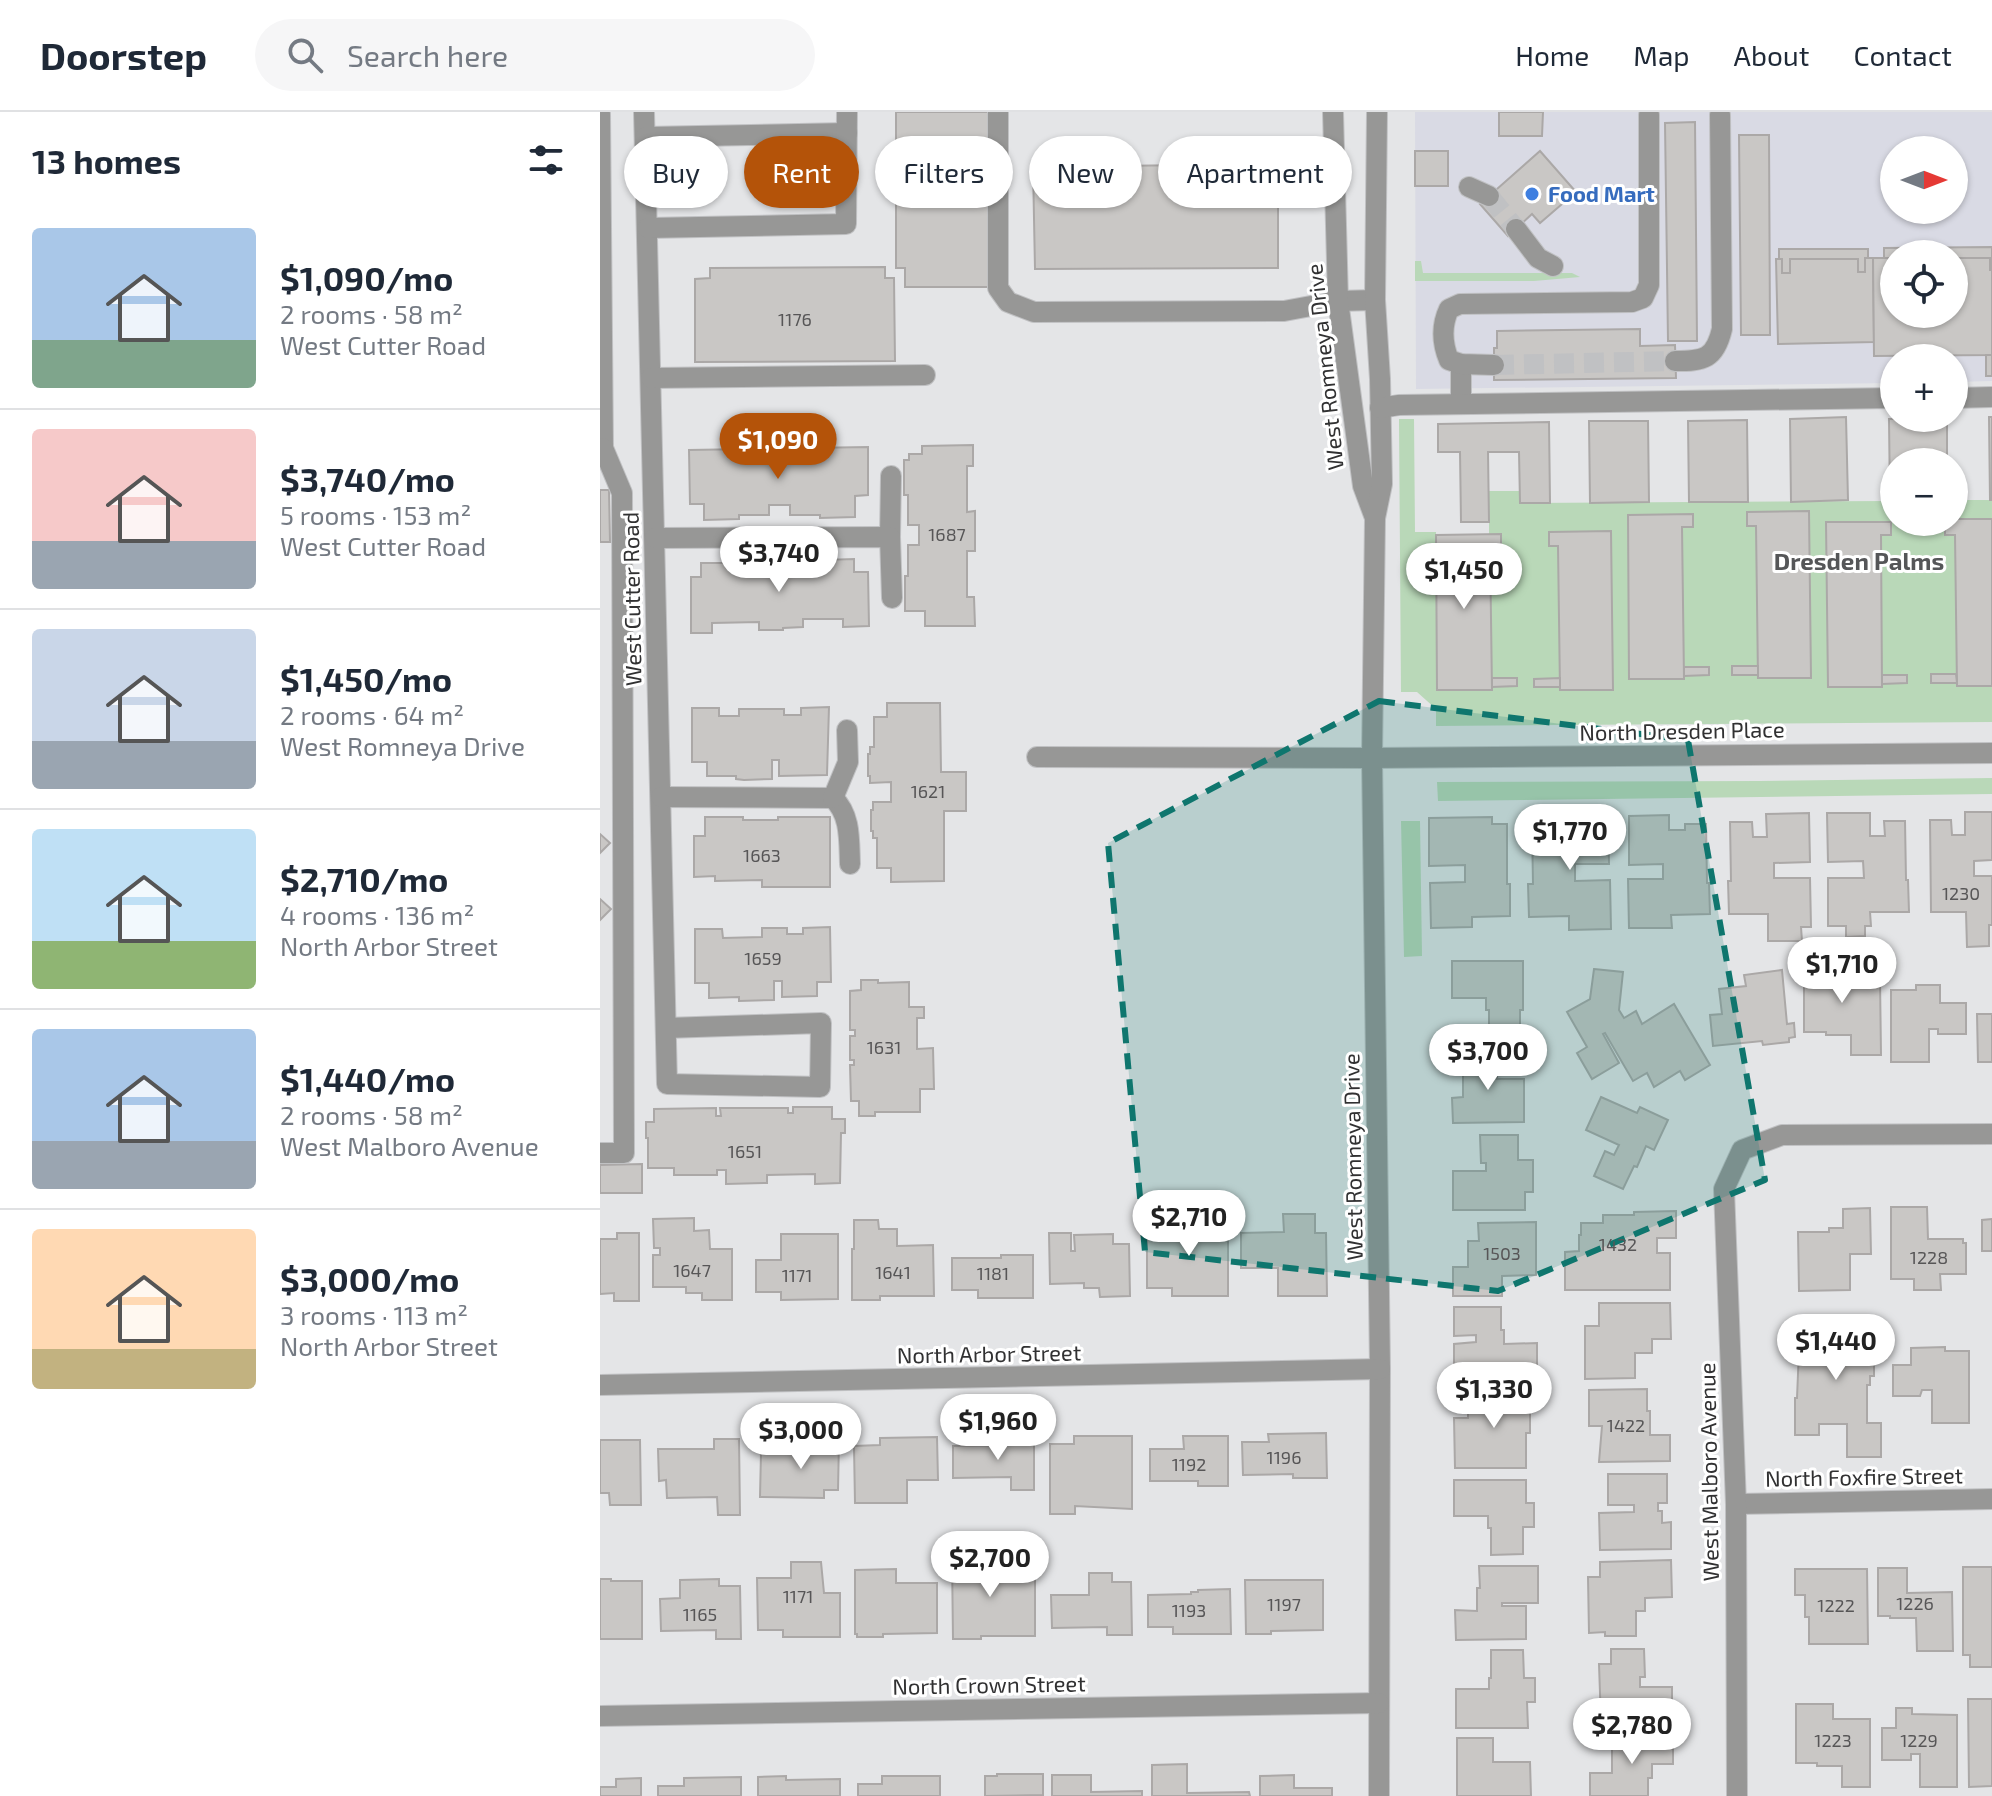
<!DOCTYPE html>
<meta charset="utf-8">
<style>
:root{--surface:#fff;--page:#f6f6f7;--text:#1f2937;--muted:#747a83;--line:#e0e1e3;--accent:#b45309}
body{margin:0;font-family:"Exo 2",sans-serif;background:var(--page);color:var(--text);height:100vh;display:flex;flex-direction:column;font-size:30px;white-space:nowrap}
*{box-sizing:border-box;margin:0}
p{font-size:26px;color:var(--muted)}
.icon{flex:none;width:44px;height:44px;fill:none;stroke:currentColor;stroke-width:2;stroke-linecap:round;stroke-linejoin:round}
.map{position:relative;flex:1;overflow:hidden}
.details{display:flex;flex-direction:column;background:var(--surface);width:600px}
.details>*{flex:none}
.banner{position:absolute;left:24px;top:24px;width:760px;height:72px;display:flex;gap:16px}
.needle{width:52px;rotate:90deg}
.controls{position:absolute;left:1280px;top:24px;display:grid;gap:16px}
.controls a{display:grid;place-items:center;width:88px;height:88px;border-radius:50%;background:var(--surface);box-shadow:0 2px 6px #0004;font-size:40px}
.price{position:absolute;translate:-50% -68px;padding:0 18px;border-radius:28px;background:#fff;color:#222;font-size:26px;line-height:52px;filter:drop-shadow(0 2px 4px #0008)}
.price::after{content:'';position:absolute;left:50%;top:48px;width:24px;height:18px;margin-left:-12px;background:inherit;clip-path:polygon(0 0,100% 0,50% 100%)}
.price.selected{background:var(--accent);color:#fff}
ul{padding:0;list-style:none}
li{display:flex;align-items:center;gap:24px;height:200px;padding:0 32px}
li+li{border-top:2px solid var(--line)}
li span{display:grid;place-items:center;flex:none;width:224px;height:160px;border-radius:8px;color:#555}
li>.icon{margin-inline-start:auto}
span .icon{width:96px;height:96px;fill:#fffc;stroke-width:1}
li b{font-size:34px}
h2{display:flex;justify-content:space-between;align-items:center;height:96px;padding:0 32px;font-size:34px}
.tag{padding:0 28px;border-radius:36px;background:var(--surface);box-shadow:0 2px 6px #0004;font-size:28px;line-height:72px}
.tag.selected{background:var(--accent);color:#fff}
header{display:flex;align-items:center;gap:48px;box-sizing:border-box;height:112px;padding:0 40px;background:var(--surface);border-bottom:2px solid var(--line)}
header strong{font-size:38px}
nav{display:flex;gap:44px;margin-inline-start:auto;font-size:28px}
.search{width:560px;height:72px;background:var(--page);display:flex;align-items:center;gap:20px;box-sizing:border-box;padding:0 28px;border-radius:44px;color:var(--muted);font-size:30px}
main{display:flex;flex:1;min-height:0}
.map>svg:first-child{display:block}
.built{fill:#d9dae4;fill-rule:evenodd}
.green{fill:#b9d8b8}
.building{fill:#c9c7c5;stroke:#aba8a7;stroke-width:2}
.lines{fill:none;stroke-linecap:round;stroke-linejoin:round}
.minor-tunnel{stroke:#c0c1c3;stroke-width:20;stroke-dasharray:20 10;stroke-linecap:butt}
.minor-casing{stroke:#c0c1c3;stroke-width:22}
.minor{stroke:#979796;stroke-width:20}
.marked{fill:#0f766e;fill-opacity:0.2;stroke:#0f766e;stroke-width:6;stroke-dasharray:16 10;stroke-linejoin:round}
.shop-dot{fill:#3f7fe0;stroke:#fff;stroke-width:3}
.labels{text-anchor:middle;stroke-width:6;stroke-linejoin:round;paint-order:stroke}
.number-label{font-size:18px;fill:#575657}
.shop-label{font-size:22px;font-weight:bold;fill:#366cbe;stroke:#fff;text-anchor:start}
.street-label{font-size:22px;fill:#313132;stroke:#fff}
.neighbourhood-label{font-size:24px;font-weight:bold;fill:#555658;stroke:#fff}
</style>
<header>
<strong>Doorstep</strong>
<div class="search"><svg class="icon" aria-label="search" viewBox="0 0 24 24"><circle cx="10" cy="10" r="6"/><path d="M15 15l6 6"/></svg>Search here</div>
<nav><a>Home</a><a>Map</a><a>About</a><a>Contact</a></nav>
</header>
<main>
<section class="details">
<h2>13 homes<svg class="icon" aria-label="filters" viewBox="0 0 24 24"><path d="M4 7h16M4 17h16"/><circle cx="9" cy="7" r="2"/><circle cx="15" cy="17" r="2"/></svg></h2>
<ul>
<li><span style="background:linear-gradient(#a9c7e8 70%,#7fa58c 0)"><svg class="icon" aria-label="home" viewBox="0 0 24 24"><path d="M3 11l9-7 9 7M6 9v11h12V9"/></svg></span><div><b>$1,090/mo</b><p>2 rooms · 58 m²</p><p>West Cutter Road</p></div></li>
<li><span style="background:linear-gradient(#f6c9c9 70%,#9aa5b1 0)"><svg class="icon" aria-label="home" viewBox="0 0 24 24"><path d="M3 11l9-7 9 7M6 9v11h12V9"/></svg></span><div><b>$3,740/mo</b><p>5 rooms · 153 m²</p><p>West Cutter Road</p></div></li>
<li><span style="background:linear-gradient(#c9d6e8 70%,#9aa5b1 0)"><svg class="icon" aria-label="home" viewBox="0 0 24 24"><path d="M3 11l9-7 9 7M6 9v11h12V9"/></svg></span><div><b>$1,450/mo</b><p>2 rooms · 64 m²</p><p>West Romneya Drive</p></div></li>
<li><span style="background:linear-gradient(#bfe0f5 70%,#8fb573 0)"><svg class="icon" aria-label="home" viewBox="0 0 24 24"><path d="M3 11l9-7 9 7M6 9v11h12V9"/></svg></span><div><b>$2,710/mo</b><p>4 rooms · 136 m²</p><p>North Arbor Street</p></div></li>
<li><span style="background:linear-gradient(#a9c7e8 70%,#9aa5b1 0)"><svg class="icon" aria-label="home" viewBox="0 0 24 24"><path d="M3 11l9-7 9 7M6 9v11h12V9"/></svg></span><div><b>$1,440/mo</b><p>2 rooms · 58 m²</p><p>West Malboro Avenue</p></div></li>
<li><span style="background:linear-gradient(#ffd9b3 75%,#c2b280 0)"><svg class="icon" aria-label="home" viewBox="0 0 24 24"><path d="M3 11l9-7 9 7M6 9v11h12V9"/></svg></span><div><b>$3,000/mo</b><p>3 rooms · 113 m²</p><p>North Arbor Street</p></div></li>
</ul>
</section>
<div class="map">
<svg width="1392" height="1684" viewBox="0 0 1392 1684">
<rect width="100%" height="100%" fill="#e4e5e7"/>
<path class="built" d="M815,0H1392V269L1354,270V246H1294V271L816,277ZM1294,38H1354V98H1294ZM1294,142H1354V202H1294Z"/>
<g class="green">
<path d="M815,149H821L823,161H972L980,165L934,169H815Z"/>
<path d="M799,307H814L815,420H836L838,578L917,574L916,566H892L890,435H901V423L889,422V379H920V391L1294,389V410H1354V388H1392V610L836,614V597L817,580H801Z"/>
<path d="M1392,666V682L838,689L837,670L1160,669Z"/>
<path d="M801,709H820L822,844L804,845Z"/>
</g>
<g class="building">
<path d="M296,0H391L392,175H305V156H296Z"/>
<path d="M899,0H943L942,24H899Z"/>
<path d="M1095,10L1097,229H1068L1065,11Z"/>
<path d="M1139,23H1169L1170,223H1141Z"/>
<rect x="815" y="39" width="33" height="35"/>
<path d="M940,39L976,80L940,111L932,102L908,124L880,92Z"/>
<path d="M678,52V156L435,157L433,55Z"/>
<path d="M1392,135V158H1390V146H1354V142H1294V159H1288V146H1284V136Z"/>
<path d="M1179,137H1268V146H1265V160H1258V147H1190V161H1182V147H1179Z"/>
<path d="M1265,146H1273L1274,230L1178,232L1176,147H1182V161H1190V147H1258V160H1265Z"/>
<path d="M1273,146H1288V159H1294V202H1354V146H1390V158H1392V243L1274,244Z"/>
<path d="M285,155V166H294L295,249L95,250V167L110,166V156Z"/>
<path d="M1040,217V234L1075,233L1076,266L894,268V236H897V219Z"/>
<rect x="1386" y="243" width="6" height="21"/>
<path d="M1246,305L1248,388L1191,390L1190,307Z"/>
<path d="M1389,305H1392V388H1390Z"/>
<path d="M1347,306V350H1294V389H1290L1289,307Z"/>
<path d="M1147,308L1148,390H1089L1088,309Z"/>
<path d="M989,309H1048L1049,390L990,391Z"/>
<path d="M949,310L950,391H920L919,340H888L889,410H861L860,340H838V312Z"/>
<path d="M373,333V354H367V400L375,399V439H367V485H374L375,514H325V499H305V464H308V433H319V413H308V383H304V348H309V342H322V334Z"/>
<path d="M268,335V383L255,384V405L220,406V403H190V393H169V403H139V407L104,408V392H90L89,338Z"/>
<path d="M0,378H9L10,430H0Z"/>
<path d="M1209,399L1211,566H1158L1156,414H1147V400Z"/>
<path d="M1093,402V415H1082L1084,567H1029L1028,403Z"/>
<path d="M1354,407H1392V574H1357L1355,423H1345V410H1354Z"/>
<path d="M1226,410H1291V423H1281L1282,575H1228Z"/>
<path d="M1011,419L1013,578H960L958,434H949V420Z"/>
<path d="M901,422V435H890L892,578H837L836,423Z"/>
<path d="M196,442H218V444H225V448L254,447V460H268L269,514L243,515V507H203V515L183,516V518H159V510L112,511V521H91V465H101V451H134V447H141V445H162V447H170V464H190V444H196Z"/>
<rect x="1132" y="554" width="26" height="9"/>
<path d="M1084,555H1109V563L1084,564Z"/>
<path d="M1331,562H1356L1357,571H1331Z"/>
<path d="M1282,563H1307V571L1282,572Z"/>
<path d="M892,566H917V574L892,575Z"/>
<path d="M960,566V575H934V567Z"/>
<path d="M287,591H340L341,660H366V699H344V769L291,770V756H277V726H273V719H271V698H273V690H291V670L270,671V664H268V642H270V635H274V605H287Z"/>
<path d="M229,595L227,663L179,664V648H172V667L144,668L136,667V664H107V650H92V596H119V604H139V597H184V603H201V596Z"/>
<path d="M1365,700H1392V748L1374,749V764H1392V813H1389V834L1367,835L1366,800H1331L1330,708H1351L1352,723H1365Z"/>
<path d="M1209,701L1210,750L1174,751V766H1210L1211,815H1201L1202,829H1168V802H1129L1128,769H1131L1130,710H1152L1153,725H1167L1166,702Z"/>
<path d="M1227,701H1270V724H1285L1284,709H1305L1306,768H1308L1309,800H1270L1271,814H1265V824L1246,825V814H1228V766H1264L1263,749L1228,750Z"/>
<path d="M1069,703V718H1085V712H1106L1107,771H1109L1110,802L1071,803L1072,816H1029L1028,767H1063V752L1029,753V704Z"/>
<path d="M1008,704L1009,752H975V769L1010,768L1011,817L969,818V804L929,805L928,772H933L932,713L947,712L946,705Z"/>
<path d="M105,705H143V708H178V705H230V775H162V768L115,769V764L94,765V724H105Z"/>
<path d="M892,705V712H907V772H910V804L872,805V815L831,816L830,771L865,770V753L829,754V706Z"/>
<path d="M0,722L10,731L0,741Z"/>
<path d="M0,787L11,797L0,808Z"/>
<path d="M230,815L231,870H217V884L182,885V869H174V888L139,889V885L109,886V871H95V817H122L123,826L162,825V816H187V822H203V816Z"/>
<path d="M1239,842V859H1242V861H1256V867H1280L1281,943H1251V923H1226V920H1204V860H1208V843Z"/>
<path d="M852,849H923V898H920V924H889V898H886V886H852Z"/>
<path d="M994,857L1023,860L1019,898L1024,906L1036,899L1042,912L1074,892L1110,953L1085,968L1080,959L1054,975L1047,961L1033,969L1005,921L1003,922L1019,951L992,967L977,941L987,935L967,900L990,887Z"/>
<path d="M1182,858L1187,912L1194,911L1195,925L1189,926V930L1163,933L1162,929L1113,934L1110,903L1122,902L1119,877L1146,874L1144,863Z"/>
<path d="M261,868H278V871L309,870V895H324V906H317V937L333,936L334,977H320V1000H275V1004H259V989H251L250,953H254V948H250V924H255V918H250V879L261,878Z"/>
<path d="M1316,873H1340V891H1366V922H1338V917H1329V950H1291V878H1316Z"/>
<path d="M1377,902H1392V950H1378Z"/>
<path d="M865,936H897V967H924V1010L853,1011L852,986L863,985V962H865Z"/>
<path d="M1001,985L1037,1001L1040,995L1068,1008L1054,1038L1046,1034L1037,1055L1034,1054L1023,1077L994,1064L1005,1039L1014,1043L1019,1033L986,1018Z"/>
<path d="M193,995H232V1007H245V1021H241L240,1071L215,1072V1062L167,1063V1071L126,1072V1058H117V1063H74V1056H48V1026H46V1010H54V997L116,996V1004H121L120,996H188V1001H193Z"/>
<path d="M880,1023H918V1048H933V1080H925V1098H853V1059H886V1051H881Z"/>
<path d="M42,1052V1081H0V1053Z"/>
<path d="M1291,1095H1327L1328,1127H1363V1131H1366V1162H1340L1341,1178H1314V1167H1291Z"/>
<path d="M1270,1096L1271,1142H1250V1178L1199,1179L1198,1120H1229V1116H1243V1097Z"/>
<path d="M1076,1099V1126H1057V1141H1070V1178H965V1140L979,1139V1123H981V1111H1003V1103H1034V1100Z"/>
<path d="M683,1102H715V1121H726L727,1184H678V1156H641V1121L684,1120Z"/>
<path d="M94,1106V1119L109,1118L110,1137H132V1188H102V1181H86V1175H53V1143H60V1136H54L53,1107Z"/>
<path d="M1392,1107V1139H1382V1108Z"/>
<path d="M254,1108H278L279,1117H297V1134L333,1133L334,1184H280V1188H252V1137H254Z"/>
<path d="M569,1109H628V1184H572V1176H547V1112H569Z"/>
<path d="M936,1110V1163L902,1164V1184H853V1155H868V1129H879L878,1111Z"/>
<path d="M17,1121H39V1189H14V1181L0,1182V1127H17Z"/>
<path d="M449,1121H471V1139H475L474,1123L513,1122V1132H529L530,1184L500,1185L499,1176H484V1171L450,1172Z"/>
<path d="M181,1122H238V1187L181,1188V1180H156V1148H181Z"/>
<path d="M401,1143H433V1186H378V1178H352V1146H401Z"/>
<path d="M999,1191H1070L1071,1227H1052V1241H1035V1266L985,1267V1214H999Z"/>
<path d="M854,1195H901V1218H904V1232L937,1231V1268L879,1269V1258L854,1259V1232L876,1230V1223L854,1224Z"/>
<path d="M1242,1204V1216H1274V1264H1270V1273H1267V1311H1281V1345H1247V1312H1219V1323H1195V1286H1197L1199,1238H1195V1205Z"/>
<path d="M1345,1235V1239H1369V1311H1332V1278H1322L1320,1284H1293V1253H1311V1236Z"/>
<path d="M1047,1277V1299H1050V1323H1070V1349L999,1350L1002,1314H989V1278Z"/>
<path d="M868,1280H936V1298L930,1299V1321H926V1356H855L854,1306H868Z"/>
<path d="M726,1321L727,1366H693V1362L643,1363L642,1330H669L668,1322Z"/>
<path d="M474,1324H532V1397L475,1394V1402H450V1332H474Z"/>
<path d="M583,1324H628V1374H598V1369H550V1337H584Z"/>
<path d="M337,1325L338,1368H307V1391H255L254,1334L280,1333V1326Z"/>
<path d="M409,1325H434V1378H411V1365L353,1366V1334L409,1333Z"/>
<path d="M114,1327H139L140,1403H118L117,1385L67,1386L66,1368L59,1369L58,1337H114Z"/>
<path d="M208,1327L239,1328L238,1378H224V1386L160,1385L161,1341H193V1334H208Z"/>
<path d="M0,1328H40L41,1393H10L9,1381H0Z"/>
<path d="M1008,1362H1067V1391H1058V1399H1062V1411L1071,1410V1437L1000,1438L999,1401L1034,1400V1393H1008Z"/>
<path d="M854,1368H926V1391H934V1415H923V1442L891,1443V1416H888V1404H854Z"/>
<path d="M356,1435H377V1445H383V1450H403V1462H435V1524H381V1527H353L352,1445H356Z"/>
<path d="M1071,1448L1072,1485L1045,1486V1499H1036V1524H1005V1520L989,1521L988,1465H1000V1450Z"/>
<path d="M191,1450H221L224,1481H240V1525H183V1518H158L157,1466H191Z"/>
<path d="M879,1454H938V1491H902V1494H926V1527L856,1528L855,1498L877,1499V1476H880Z"/>
<path d="M1363,1455H1392V1555H1370V1543H1363Z"/>
<path d="M1278,1456H1307V1481L1352,1480L1353,1539H1317L1316,1506H1290V1504H1278Z"/>
<path d="M296,1457V1471H337V1521L283,1522V1525H257V1522H255V1458Z"/>
<path d="M1195,1457H1267L1268,1532H1209V1505H1205V1483H1195Z"/>
<path d="M489,1461H512V1470H531L532,1523H507V1515L452,1516L451,1483H489Z"/>
<path d="M0,1467H11V1469H42V1527H0Z"/>
<path d="M119,1467V1474H140L141,1527H116V1518L61,1519L60,1487L80,1486V1468Z"/>
<path d="M645,1468H723V1518L671,1519V1522H646Z"/>
<path d="M630,1477L631,1522H573V1515H548V1483L591,1482V1480H598V1478Z"/>
<path d="M1011,1537H1044L1045,1565H1040V1575H1072V1609L1001,1610L999,1552H1011Z"/>
<path d="M891,1538H923L924,1566H935V1590H927L928,1616H856V1577H889V1566H891Z"/>
<path d="M1368,1587H1392V1674L1369,1675Z"/>
<path d="M1196,1592H1233V1607H1270V1675H1242V1654H1217V1651H1196Z"/>
<path d="M1296,1596H1312V1602L1357,1603V1675H1320V1642H1311V1648H1282V1616H1296Z"/>
<path d="M1073,1624V1652H1052V1666H1048V1684H990V1661H1012V1625Z"/>
<path d="M857,1626H893V1650H930L931,1684H857Z"/>
<path d="M587,1652V1681L649,1680L650,1684H552V1653Z"/>
<path d="M397,1662H443V1683L385,1684V1664H397Z"/>
<path d="M452,1663H491V1680L542,1679V1684H452Z"/>
<path d="M694,1663V1676H732V1684H660V1664Z"/>
<path d="M186,1664V1668L240,1667V1684H158V1665Z"/>
<path d="M282,1664H340V1684H258V1672H282Z"/>
<path d="M141,1665V1684H58V1674H84V1666Z"/>
<path d="M41,1666V1684H0V1675H16V1667Z"/>
</g>
<g class="lines">
<g class="minor-tunnel">
<path d="M889,84L916,117"/>
<path d="M894,253L1075,249"/>
</g>
<defs>
<g id="minor">
<path d="M44,0L67,972L220,975L221,911L66,916"/>
<path d="M398,0V176L408,190L434,200L684,199L738,189L775,188"/>
<path d="M733,0L738,189L763,374L775,406"/>
<path d="M777,0L775,188L780,267L782,372L775,406L772,646L780,1257L779,1684"/>
<path d="M0,2L3,336H0"/>
<path d="M46,25L247,21"/>
<path d="M869,75L889,84"/>
<path d="M48,116L246,112L247,0"/>
<path d="M916,117L938,146L953,154"/>
<path d="M1075,249C1104,249 1115,247 1122,217L1120,3"/>
<path d="M861,252V292"/>
<path d="M894,253L861,252L849,248C842,231 841,214 849,197L860,192L1032,190L1043,186L1049,173V3"/>
<path d="M51,266L325,263"/>
<path d="M1354,286L1392,285"/>
<path d="M780,296L799,293L1294,286"/>
<path d="M290,425L291,364"/>
<path d="M55,426L290,425L292,486"/>
<path d="M437,645L772,646L1392,641"/>
<path d="M61,685L233,686C251,703 249,728 250,752"/>
<path d="M233,686L248,650L247,618"/>
<path d="M0,1041H24L22,381L3,336"/>
<path d="M0,1273L780,1257"/>
<path d="M1136,1392L1392,1387"/>
<path d="M0,1604L779,1591"/>
<path d="M1137,1684L1136,1392L1124,1077L1142,1038L1182,1023L1392,1022"/>
</g>
</defs>
<use href="#minor" class="minor-casing"/>
<use href="#minor" class="minor"/>
</g>
<path class="marked" d="M779,589L1088,628L1165,1068L898,1179L545,1140L508,731Z"/>
<circle class="shop-dot" cx="932" cy="82" r="8"/>
<g class="labels">
<g class="number-label">
<text x="195" y="214">1176</text>
<text x="347" y="429">1687</text>
<text x="328" y="686">1621</text>
<text x="162" y="750">1663</text>
<text x="1361" y="788">1230</text>
<text x="163" y="853">1659</text>
<text x="284" y="942">1631</text>
<text x="145" y="1046">1651</text>
<text x="1018" y="1139">1432</text>
<text x="902" y="1148">1503</text>
<text x="1329" y="1152">1228</text>
<text x="92" y="1165">1647</text>
<text x="293" y="1167">1641</text>
<text x="393" y="1168">1181</text>
<text x="197" y="1170">1171</text>
<text x="1026" y="1320">1422</text>
<text x="684" y="1352">1196</text>
<text x="589" y="1359">1192</text>
<text x="198" y="1491">1171</text>
<text x="1315" y="1498">1226</text>
<text x="684" y="1499">1197</text>
<text x="1236" y="1500">1222</text>
<text x="589" y="1505">1193</text>
<text x="100" y="1509">1165</text>
<text x="1233" y="1635">1223</text>
<text x="1319" y="1635">1229</text>
</g>
<g class="shop-label">
<text x="948" y="90">Food Mart</text>
</g>
<g class="street-label">
<text transform="translate(725 255) rotate(-96)" y="8">West Romneya Drive</text>
<text transform="translate(32 487) rotate(-91)" y="8">West Cutter Road</text>
<text transform="translate(1082 619) rotate(-1)" y="8">North Dresden Place</text>
<text transform="translate(753 1045) rotate(-91)" y="8">West Romneya Drive</text>
<text transform="translate(389 1242) rotate(-1)" y="8">North Arbor Street</text>
<text transform="translate(1109 1360) rotate(-91)" y="8">West Malboro Avenue</text>
<text transform="translate(1264 1365) rotate(-1)" y="8">North Foxfire Street</text>
<text transform="translate(389 1573) rotate(-1)" y="8">North Crown Street</text>
</g>
<g class="neighbourhood-label">
<text x="1259" y="458">Dresden Palms</text>
</g>
</g>
</svg>
<div class="controls">
<a><svg class="needle" viewBox="-14 -14 28 28"><path d="M0-13l5 13h-10z" fill="#e53935"/><path d="M0 13l5-13h-10z" fill="#747a83"/></svg></a>
<a><svg class="icon" aria-label="locate" viewBox="0 0 24 24"><circle cx="12" cy="12" r="6"/><path d="M12 2v4M12 18v4M2 12h4M18 12h4"/></svg></a>
<a>+</a>
<a>−</a>
</div>
<b class="price selected" style="left:178px;top:369px">$1,090</b>
<b class="price" style="left:179px;top:482px">$3,740</b>
<b class="price" style="left:864px;top:499px">$1,450</b>
<b class="price" style="left:970px;top:760px">$1,770</b>
<b class="price" style="left:1242px;top:893px">$1,710</b>
<b class="price" style="left:888px;top:980px">$3,700</b>
<b class="price" style="left:589px;top:1146px">$2,710</b>
<b class="price" style="left:1236px;top:1270px">$1,440</b>
<b class="price" style="left:894px;top:1318px">$1,330</b>
<b class="price" style="left:398px;top:1350px">$1,960</b>
<b class="price" style="left:201px;top:1359px">$3,000</b>
<b class="price" style="left:390px;top:1487px">$2,700</b>
<b class="price" style="left:1032px;top:1654px">$2,780</b>
<div class="banner">
<a class="tag">Buy</a>
<a class="tag selected">Rent</a>
<a class="tag">Filters</a>
<a class="tag">New</a>
<a class="tag">Apartment</a>
</div>
</div>
</main>
